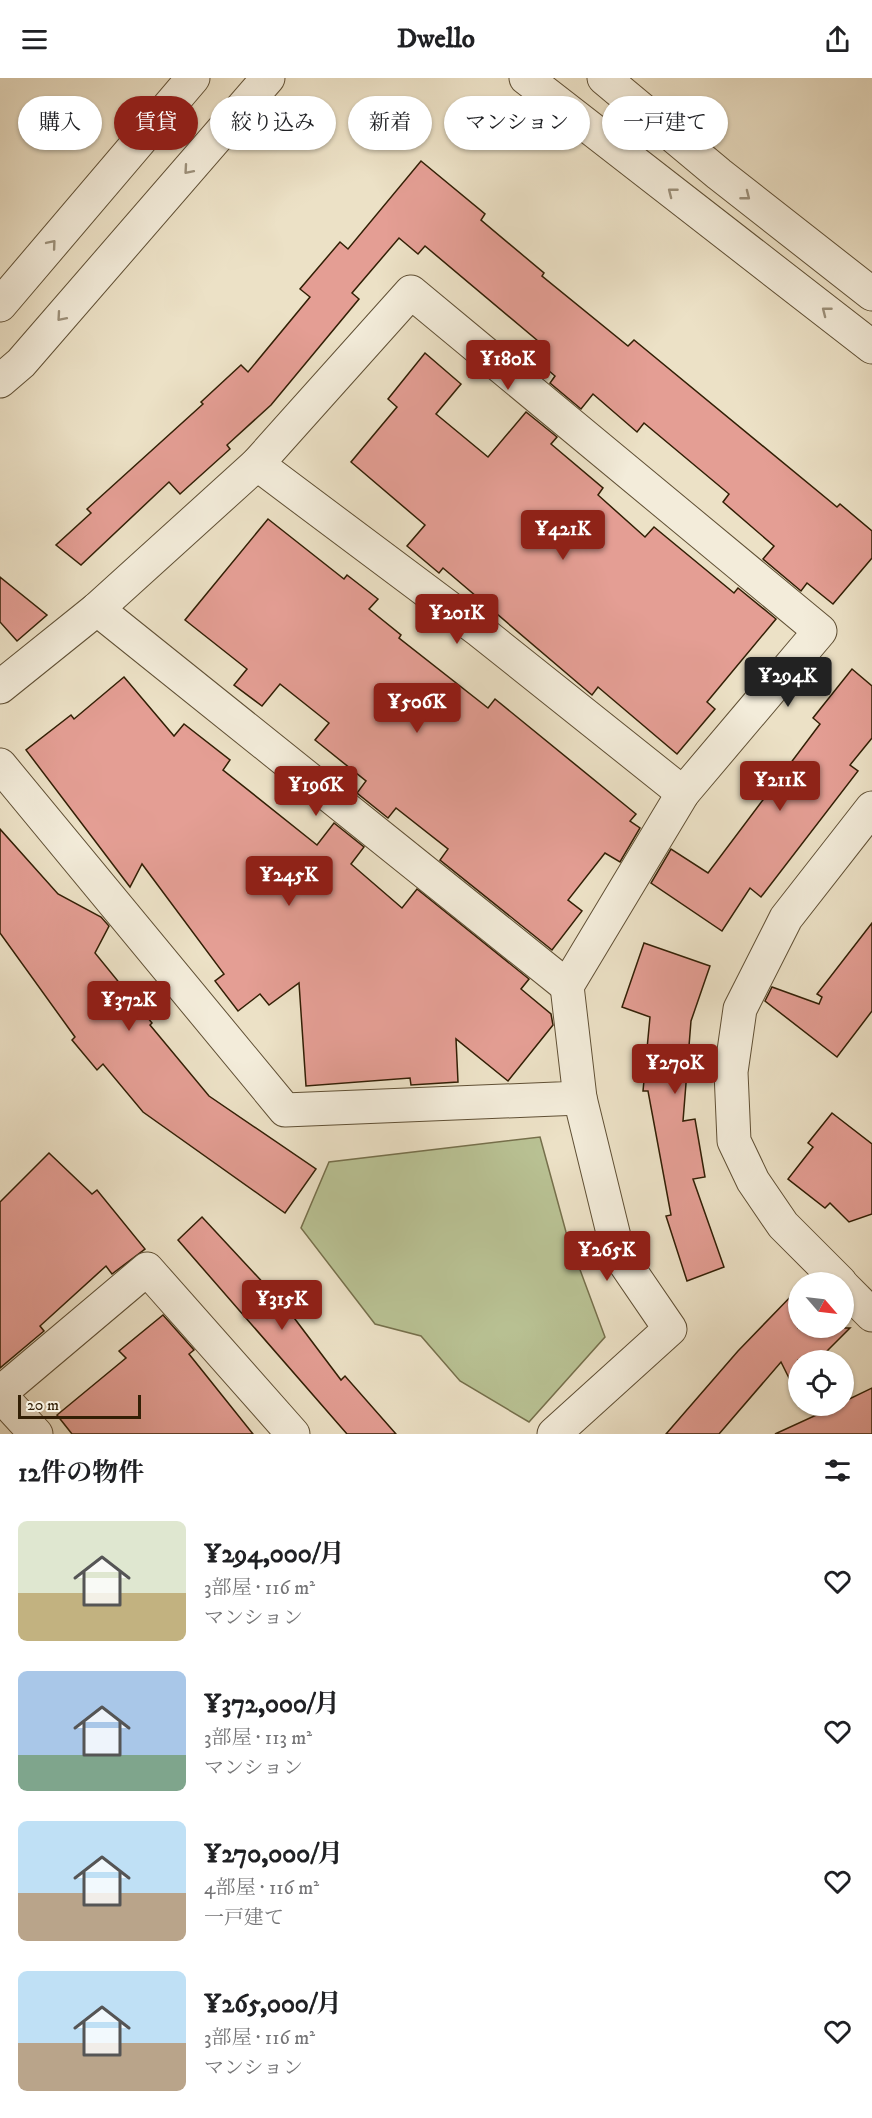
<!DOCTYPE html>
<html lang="ja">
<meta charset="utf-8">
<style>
:root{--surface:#fff;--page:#f6f6f6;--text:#202124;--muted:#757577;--accent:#8f2418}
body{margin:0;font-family:"IM FELL DW Pica","Noto Serif JP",serif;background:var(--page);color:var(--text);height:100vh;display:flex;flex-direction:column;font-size:22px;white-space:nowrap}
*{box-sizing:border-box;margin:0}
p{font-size:20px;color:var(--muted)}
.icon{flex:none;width:33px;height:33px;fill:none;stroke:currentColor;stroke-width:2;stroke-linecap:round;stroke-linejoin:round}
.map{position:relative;height:1356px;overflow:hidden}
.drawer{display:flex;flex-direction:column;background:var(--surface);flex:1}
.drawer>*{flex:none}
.top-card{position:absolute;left:18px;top:18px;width:837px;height:54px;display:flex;gap:12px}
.needle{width:39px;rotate:118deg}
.fabs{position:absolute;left:788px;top:1194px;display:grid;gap:12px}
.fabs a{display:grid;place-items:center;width:66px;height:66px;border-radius:50%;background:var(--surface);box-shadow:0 2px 4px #0004;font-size:30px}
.scale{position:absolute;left:18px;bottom:15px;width:123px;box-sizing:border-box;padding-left:6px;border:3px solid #321f05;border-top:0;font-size:16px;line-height:21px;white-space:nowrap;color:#321f05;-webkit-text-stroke:4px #f3ecda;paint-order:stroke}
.price{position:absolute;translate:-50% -51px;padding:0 14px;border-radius:6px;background:var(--accent);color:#fff;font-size:20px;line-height:39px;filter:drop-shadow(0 2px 3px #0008)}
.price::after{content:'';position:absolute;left:50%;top:36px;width:18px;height:14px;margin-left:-9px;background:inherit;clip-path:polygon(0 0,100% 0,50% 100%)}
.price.on{background:#222;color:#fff}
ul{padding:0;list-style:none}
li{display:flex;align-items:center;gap:18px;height:150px;padding:0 18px}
li span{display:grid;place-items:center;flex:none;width:168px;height:120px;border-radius:9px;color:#555}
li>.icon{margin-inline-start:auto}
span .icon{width:72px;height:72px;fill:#fffc;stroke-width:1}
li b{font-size:26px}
h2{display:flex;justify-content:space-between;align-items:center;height:72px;padding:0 18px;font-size:26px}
.pill{padding:0 21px;border-radius:27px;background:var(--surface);box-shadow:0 2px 4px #0004;font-size:21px;line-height:54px}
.pill.on{background:var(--accent);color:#fff}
header{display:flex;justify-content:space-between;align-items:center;height:78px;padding:0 18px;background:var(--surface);font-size:27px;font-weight:800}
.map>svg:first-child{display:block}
.green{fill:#b9c294;stroke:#76704c;stroke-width:1.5}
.building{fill:#e49e94;stroke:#321f05;stroke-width:1.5}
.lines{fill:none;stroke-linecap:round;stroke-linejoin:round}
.minor-casing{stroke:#605035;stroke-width:35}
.tertiary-casing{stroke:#605035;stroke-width:35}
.minor{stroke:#f3ecda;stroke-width:33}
.tertiary{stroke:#f3ecda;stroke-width:33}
.oneway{stroke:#9c907a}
</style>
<header><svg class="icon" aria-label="menu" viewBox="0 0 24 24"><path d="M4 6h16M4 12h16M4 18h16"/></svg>Dwello<svg class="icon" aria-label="share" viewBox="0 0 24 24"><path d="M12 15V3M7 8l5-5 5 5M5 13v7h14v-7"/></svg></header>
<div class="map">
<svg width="872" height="1356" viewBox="0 0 872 1356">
<rect width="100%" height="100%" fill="#ece1c6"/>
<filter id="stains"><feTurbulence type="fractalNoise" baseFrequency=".00333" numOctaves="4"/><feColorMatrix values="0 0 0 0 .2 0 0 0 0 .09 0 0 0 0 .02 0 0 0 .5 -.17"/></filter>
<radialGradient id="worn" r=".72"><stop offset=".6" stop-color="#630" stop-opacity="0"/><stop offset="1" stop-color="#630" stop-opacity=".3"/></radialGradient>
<path class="green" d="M540,1059L566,1154L605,1259L529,1344L460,1303L421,1258L375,1246L301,1150L329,1084Z"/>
<g class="building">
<path d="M421,83L485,136L481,142L544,195L542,198L628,268L634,262L837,429L840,426L872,453V480L833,526L807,505L801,513L763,481L774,468L723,424L729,416L644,345L637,354L593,316L581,331L550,305L555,298L534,280L544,268L425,168L418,176L399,160L352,215L359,221L271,327L227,367L230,371L180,416L169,404L81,487L56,467L91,435L87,431L203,326L201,324L241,287L248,294L310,219L300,211L340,164L348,171Z"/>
<path d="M425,275L461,306L436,336L488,379L526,334L557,359L551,366L603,410L598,417L645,459L654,449L734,515L738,510L776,541L707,624L715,631L677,676L598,609L592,617L443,490L439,495L407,468L425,447L351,384L397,329L388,321Z"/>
<path d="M268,441L344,501L347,497L378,521L369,531L401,557L399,560L488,630L495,621L636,736L630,743L640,750L620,784L605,775L568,822L582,833L552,872L440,782L448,771L396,730L388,740L357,715L366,703L315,662L329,645L280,606L262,628L234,607L247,591L185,542Z"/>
<path d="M0,499L47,537L17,563L0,544Z"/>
<path d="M852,591L872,608V660L850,687L858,693L761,819L750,810L722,853L651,805L671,771L708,795L820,646L813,640Z"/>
<path d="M124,599L174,658L184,646L230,682L223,692L317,767L334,745L364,769L351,786L402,830L417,811L529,901L521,911L551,936L553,947L508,1003L456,961L458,1004L411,1007L410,1000L306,1008L299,905L269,927L260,916L238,933L215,903L224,896L142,786L130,809L26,672L71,637L74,641Z"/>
<path d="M0,751L58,816L101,839L109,848L95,875L152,945L150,947L209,1018L316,1091L285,1135L143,1034L103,986L97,992L72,962L75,959L0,855Z"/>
<path d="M872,845V933L837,979L765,923L772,909L819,926L822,919L817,916Z"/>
<path d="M644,865L710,888L691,943L683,1043L695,1041L705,1099L693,1101L724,1189L687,1203L666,1138L671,1137L648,1013H643L650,939L622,929Z"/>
<path d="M832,1035L872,1066V1136L849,1144L830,1125L825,1130L788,1101L813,1069L808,1065Z"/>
<path d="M49,1075L92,1116L97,1112L145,1171L112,1196L106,1188L40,1248L44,1253L0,1290V1124Z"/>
<path d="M202,1139L268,1210L270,1208L341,1302L345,1298L396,1356H347L178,1162Z"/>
<path d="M798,1211V1250H850L818,1282H798V1303L793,1308L781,1284L719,1356H666L738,1273Z"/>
<path d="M163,1237L194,1272L189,1276L253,1356H72L57,1337L126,1280L119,1273Z"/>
<path d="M872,1310V1356H775L836,1328H843V1324Z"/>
</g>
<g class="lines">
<defs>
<g id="minor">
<path d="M257,386L480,553L683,715"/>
<path d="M97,531L567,908"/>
<path d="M0,609L97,531L257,386L411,214L820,553L683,715L567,908L580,1020L285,1032L0,687"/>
<path d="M0,1315L147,1191L293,1356"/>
<path d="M0,1317L36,1356"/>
<path d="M554,1356L670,1251L618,1175L580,1020"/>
</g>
<g id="tertiary">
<path d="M526,0L872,269"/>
<path d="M604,0L719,96L872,216"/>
<path d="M0,227L193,0"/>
<path d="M0,303L21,285L268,0"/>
<path d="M840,1204L783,1147L753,1103L734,1063L731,994L740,931L786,840L872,730"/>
<path d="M843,1208L872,1237"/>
</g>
</defs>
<use href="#minor" class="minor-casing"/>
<use href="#tertiary" class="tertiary-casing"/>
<use href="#minor" class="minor"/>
<use href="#tertiary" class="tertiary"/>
</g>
<defs><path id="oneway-chevron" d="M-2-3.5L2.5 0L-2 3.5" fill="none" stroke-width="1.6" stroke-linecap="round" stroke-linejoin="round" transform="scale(1.5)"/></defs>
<g class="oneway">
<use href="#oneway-chevron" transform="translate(188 92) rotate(131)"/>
<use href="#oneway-chevron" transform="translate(672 114) rotate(-142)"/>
<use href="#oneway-chevron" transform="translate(746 118) rotate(38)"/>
<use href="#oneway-chevron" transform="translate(52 166) rotate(-50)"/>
<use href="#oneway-chevron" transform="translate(826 233) rotate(-142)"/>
<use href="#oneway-chevron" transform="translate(61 239) rotate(131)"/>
</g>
<rect width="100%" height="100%" filter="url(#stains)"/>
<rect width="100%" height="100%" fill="url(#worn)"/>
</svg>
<div class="fabs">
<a><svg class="needle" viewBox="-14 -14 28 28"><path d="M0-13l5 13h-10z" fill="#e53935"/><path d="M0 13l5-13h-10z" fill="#757577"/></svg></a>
<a><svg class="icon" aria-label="locate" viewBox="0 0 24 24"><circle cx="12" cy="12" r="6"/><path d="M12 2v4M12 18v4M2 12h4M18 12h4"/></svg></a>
</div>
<div class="scale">20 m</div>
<b class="price" style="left:508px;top:313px">¥180K</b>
<b class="price" style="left:563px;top:483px">¥421K</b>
<b class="price" style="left:457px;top:567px">¥201K</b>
<b class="price on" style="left:788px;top:630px">¥294K</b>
<b class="price" style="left:417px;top:656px">¥506K</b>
<b class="price" style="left:780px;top:734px">¥211K</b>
<b class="price" style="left:316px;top:739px">¥196K</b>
<b class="price" style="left:289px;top:829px">¥245K</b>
<b class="price" style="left:129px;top:954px">¥372K</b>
<b class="price" style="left:675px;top:1017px">¥270K</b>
<b class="price" style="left:607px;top:1204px">¥265K</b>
<b class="price" style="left:282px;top:1253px">¥315K</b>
<div class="top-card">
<a class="pill">購入</a>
<a class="pill on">賃貸</a>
<a class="pill">絞り込み</a>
<a class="pill">新着</a>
<a class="pill">マンション</a>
<a class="pill">一戸建て</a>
</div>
</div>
<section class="drawer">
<h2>12件の物件<svg class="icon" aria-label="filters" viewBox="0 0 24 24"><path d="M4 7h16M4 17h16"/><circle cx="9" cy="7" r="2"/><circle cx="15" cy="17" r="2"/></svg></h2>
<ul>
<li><span style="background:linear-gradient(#dfe7d0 60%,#c2b280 0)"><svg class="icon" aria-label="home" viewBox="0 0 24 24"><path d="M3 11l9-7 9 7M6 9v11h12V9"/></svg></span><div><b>¥294,000/月</b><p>3部屋 · 116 m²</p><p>マンション</p></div><svg class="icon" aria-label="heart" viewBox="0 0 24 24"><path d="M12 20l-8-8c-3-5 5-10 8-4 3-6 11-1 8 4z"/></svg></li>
<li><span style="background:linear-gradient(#a9c7e8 70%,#7fa58c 0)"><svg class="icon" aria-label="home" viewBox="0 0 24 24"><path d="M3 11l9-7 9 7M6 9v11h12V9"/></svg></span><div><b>¥372,000/月</b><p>3部屋 · 113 m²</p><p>マンション</p></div><svg class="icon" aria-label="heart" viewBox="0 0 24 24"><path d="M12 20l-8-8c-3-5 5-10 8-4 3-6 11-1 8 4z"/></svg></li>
<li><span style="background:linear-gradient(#bfe0f5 60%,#b9a48a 0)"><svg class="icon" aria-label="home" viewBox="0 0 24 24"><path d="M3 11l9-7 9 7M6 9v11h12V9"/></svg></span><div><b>¥270,000/月</b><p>4部屋 · 116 m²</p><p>一戸建て</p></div><svg class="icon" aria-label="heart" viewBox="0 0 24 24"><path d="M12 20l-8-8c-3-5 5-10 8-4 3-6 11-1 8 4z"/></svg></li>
<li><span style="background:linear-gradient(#bfe0f5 60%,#b9a48a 0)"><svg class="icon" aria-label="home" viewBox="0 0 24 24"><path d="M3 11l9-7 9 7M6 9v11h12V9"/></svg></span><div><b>¥265,000/月</b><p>3部屋 · 116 m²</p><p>マンション</p></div><svg class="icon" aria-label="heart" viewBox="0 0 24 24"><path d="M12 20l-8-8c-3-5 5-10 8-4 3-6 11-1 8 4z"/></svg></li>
</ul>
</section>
